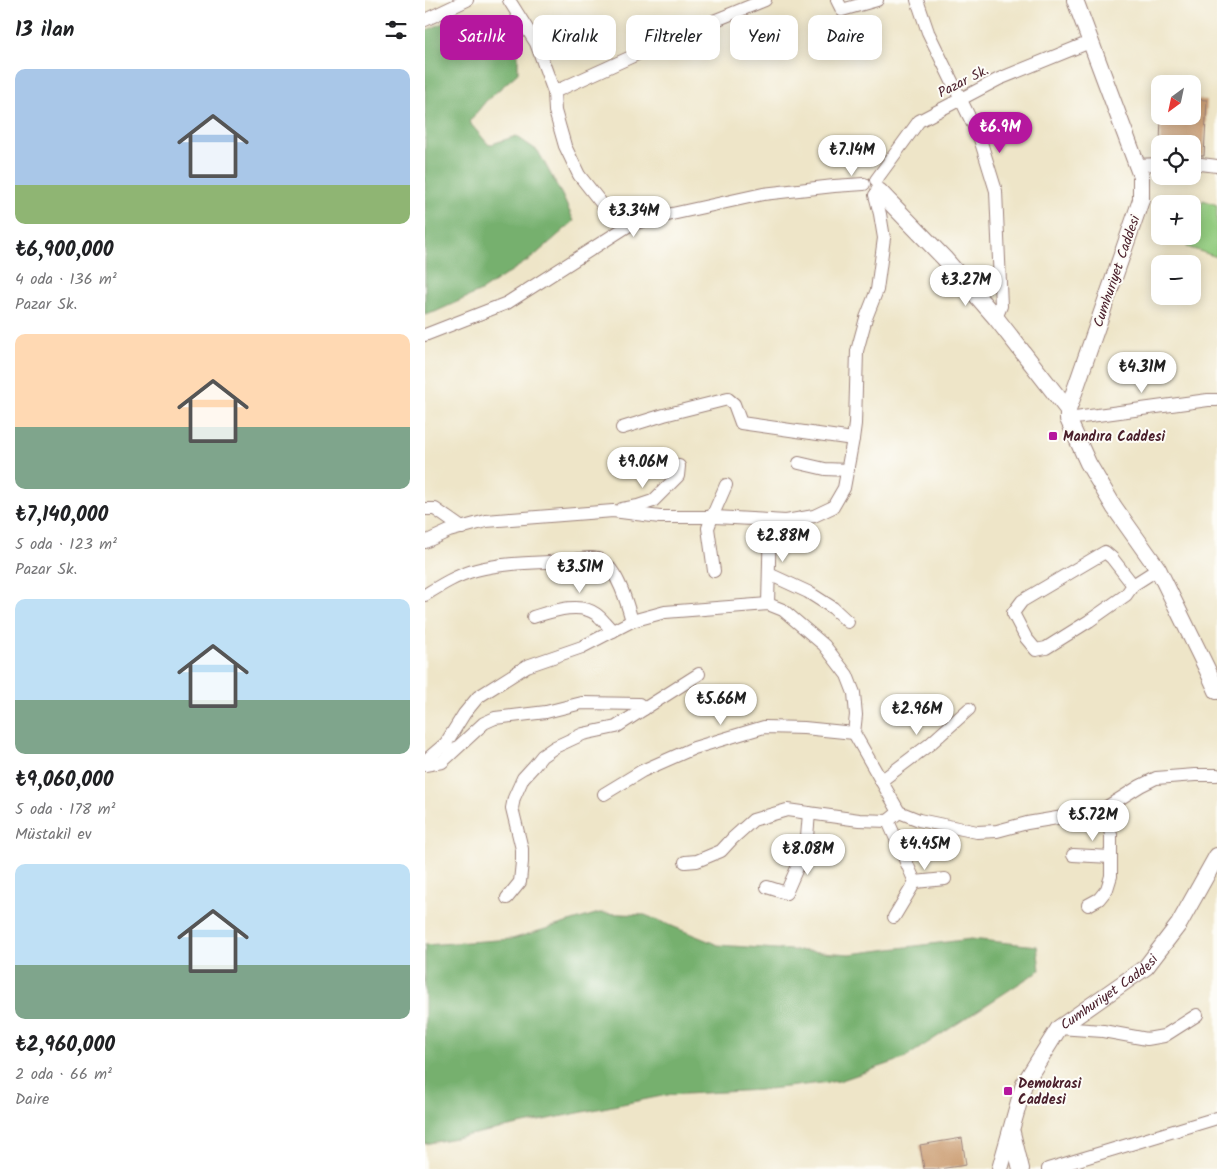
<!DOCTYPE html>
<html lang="tr">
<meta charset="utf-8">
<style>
:root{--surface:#fff;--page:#f6f6f6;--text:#202124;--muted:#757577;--accent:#b5179e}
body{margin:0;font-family:Kalam,sans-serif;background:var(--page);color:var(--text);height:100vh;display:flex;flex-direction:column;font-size:19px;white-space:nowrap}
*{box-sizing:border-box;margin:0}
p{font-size:16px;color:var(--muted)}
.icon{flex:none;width:28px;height:28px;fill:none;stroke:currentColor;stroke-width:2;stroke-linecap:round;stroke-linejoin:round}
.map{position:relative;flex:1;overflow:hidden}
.side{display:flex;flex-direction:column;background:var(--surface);width:425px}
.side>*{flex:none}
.guide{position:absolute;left:15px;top:15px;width:475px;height:45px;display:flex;gap:10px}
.needle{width:32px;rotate:213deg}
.controls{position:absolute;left:726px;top:75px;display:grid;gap:10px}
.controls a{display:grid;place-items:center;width:50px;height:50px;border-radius:10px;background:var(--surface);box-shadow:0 2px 12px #0003;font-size:25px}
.price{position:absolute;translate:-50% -42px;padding:0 11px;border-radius:18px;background:#fff;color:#222;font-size:16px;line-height:32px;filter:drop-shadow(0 1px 2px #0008)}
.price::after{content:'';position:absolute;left:50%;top:30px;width:15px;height:11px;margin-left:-8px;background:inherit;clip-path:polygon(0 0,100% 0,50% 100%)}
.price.on{background:var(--accent);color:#fff}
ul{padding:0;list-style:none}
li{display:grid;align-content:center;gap:10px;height:265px;padding:0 15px}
li span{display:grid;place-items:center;height:155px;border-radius:10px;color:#555}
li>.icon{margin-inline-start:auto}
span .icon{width:90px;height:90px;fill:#fffc;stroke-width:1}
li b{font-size:21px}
h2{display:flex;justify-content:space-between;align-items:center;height:60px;padding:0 15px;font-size:21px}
.pill{padding:0 18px;border-radius:10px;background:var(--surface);box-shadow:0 2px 12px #0003;font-size:18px;line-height:45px}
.pill.on{background:var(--accent);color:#fff}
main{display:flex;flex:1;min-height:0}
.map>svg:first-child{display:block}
.green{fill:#93cc7f;stroke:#6e7655}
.forest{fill:#76b06e;stroke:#60684c}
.building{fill:#cc9f74}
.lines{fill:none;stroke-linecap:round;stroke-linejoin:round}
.minor-casing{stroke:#9c827a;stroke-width:14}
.major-casing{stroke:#9c827a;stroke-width:18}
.minor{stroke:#fff;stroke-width:12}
.major{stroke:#fff;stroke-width:16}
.poi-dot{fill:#b5179e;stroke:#fdfcf7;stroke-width:2}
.labels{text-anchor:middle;stroke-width:4;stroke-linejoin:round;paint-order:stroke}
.street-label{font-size:14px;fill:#4a1f2b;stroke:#fdfcf7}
.poi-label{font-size:14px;font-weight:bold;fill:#4a1f2b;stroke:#fdfcf7;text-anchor:start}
</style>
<main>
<section class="side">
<h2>13 ilan<svg class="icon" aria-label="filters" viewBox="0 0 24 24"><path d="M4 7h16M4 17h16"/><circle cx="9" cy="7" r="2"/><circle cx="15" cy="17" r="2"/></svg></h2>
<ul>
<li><span style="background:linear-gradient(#a9c7e8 75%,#8fb573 0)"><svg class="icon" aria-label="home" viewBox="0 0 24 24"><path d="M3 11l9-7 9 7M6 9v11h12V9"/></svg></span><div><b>₺6,900,000</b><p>4 oda · 136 m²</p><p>Pazar Sk.</p></div></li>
<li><span style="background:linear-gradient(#ffd9b3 60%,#7fa58c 0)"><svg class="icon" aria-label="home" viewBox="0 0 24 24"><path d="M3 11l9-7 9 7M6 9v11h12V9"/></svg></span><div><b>₺7,140,000</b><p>5 oda · 123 m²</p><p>Pazar Sk.</p></div></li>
<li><span style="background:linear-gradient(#bfe0f5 65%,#7fa58c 0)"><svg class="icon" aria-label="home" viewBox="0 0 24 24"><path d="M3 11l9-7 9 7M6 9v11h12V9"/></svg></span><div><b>₺9,060,000</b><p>5 oda · 178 m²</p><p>Müstakil ev</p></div></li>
<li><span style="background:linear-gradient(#bfe0f5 65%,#7fa58c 0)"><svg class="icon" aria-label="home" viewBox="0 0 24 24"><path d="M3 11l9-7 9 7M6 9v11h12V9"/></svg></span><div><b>₺2,960,000</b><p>2 oda · 66 m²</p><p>Daire</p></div></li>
</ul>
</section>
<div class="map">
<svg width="792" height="1169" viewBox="0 0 792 1169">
<rect width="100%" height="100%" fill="#fdfcf7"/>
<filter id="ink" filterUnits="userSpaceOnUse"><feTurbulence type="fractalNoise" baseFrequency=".02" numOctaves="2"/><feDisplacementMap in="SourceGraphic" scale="10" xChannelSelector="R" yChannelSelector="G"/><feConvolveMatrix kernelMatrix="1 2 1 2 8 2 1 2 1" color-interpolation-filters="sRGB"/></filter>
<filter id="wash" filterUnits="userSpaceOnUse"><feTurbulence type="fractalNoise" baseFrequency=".0096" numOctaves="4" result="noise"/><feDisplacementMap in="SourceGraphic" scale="20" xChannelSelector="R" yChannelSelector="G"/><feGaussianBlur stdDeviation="1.12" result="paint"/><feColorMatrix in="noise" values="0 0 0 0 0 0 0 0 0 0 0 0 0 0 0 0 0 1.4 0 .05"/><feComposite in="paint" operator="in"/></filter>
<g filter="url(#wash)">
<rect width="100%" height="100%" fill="#eee5c8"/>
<path class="green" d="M778,200L792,205V257L762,247L766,236H768V230Z"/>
<g class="forest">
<path d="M43,12L93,46V73L61,101L44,122L64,145L91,136L113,151L137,195L149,221L108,257L56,291L10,312L0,315V31Z"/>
<path d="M174,913L220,915L293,945L425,954L546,939L612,946L615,970L478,1059L414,1081L335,1090L242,1095L0,1144V945L87,939Z"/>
</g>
<g id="blocks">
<g class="building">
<path d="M768,99L782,100L779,156L768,155V144H735L736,116H768Z"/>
<path d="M537,1138L541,1165L514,1169H499L495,1145Z"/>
</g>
</g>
</g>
<g filter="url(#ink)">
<use href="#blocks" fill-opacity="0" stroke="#9c827a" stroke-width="1"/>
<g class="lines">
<defs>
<g id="minor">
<path d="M84,0L111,43L129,92L130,111L140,146L154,175L181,209L206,224"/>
<path d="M412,0L417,10L452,0"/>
<path d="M492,0L503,32L555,139L571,191L576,306L571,318"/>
<path d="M0,20L42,0"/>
<path d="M129,92L252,36L340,0"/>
<path d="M768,163L792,166"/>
<path d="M711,165L735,164"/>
<path d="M451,180L494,121L574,79L665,42"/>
<path d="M0,335L82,303L206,224L247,214L338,194L409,186L439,184"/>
<path d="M643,419L783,400H792"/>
<path d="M197,428L239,415L303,399L309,404L316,423L428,439"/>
<path d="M374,463L400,469L423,470"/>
<path d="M0,509H10L37,528"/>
<path d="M197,509L213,506L228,501L253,476L254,466"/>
<path d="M0,542L24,531L61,521L188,511L235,517H290L361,521L389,516L408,507L419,488L428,439L430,424L432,351L441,318L452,290L459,238L455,214L450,195"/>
<path d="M289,571L283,528L287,517L301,485"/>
<path d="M344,574L383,592L408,608L423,622"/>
<path d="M708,585L687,558L680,552L597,601L588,613L601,638L611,650L621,648L664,621L701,595L708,585L733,569"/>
<path d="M0,595C16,585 32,575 51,570C81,562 112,563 143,561C152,560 168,555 177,561C193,571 202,603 207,621"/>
<path d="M343,604L345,520"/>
<path d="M108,617C125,612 154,601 171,614C177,618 182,626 188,631"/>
<path d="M219,709L274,674"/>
<path d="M0,761L21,743L39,714L53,697L102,666L157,647L207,621L240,612L343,604L358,610L399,645L422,675L429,693L431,715L429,733L474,812L494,820L552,832L572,831L602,823L662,813L680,808L715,786L731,778L770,775H792"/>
<path d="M0,765L17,762L59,723L70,718L121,712L157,703L214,704L219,709L191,727L158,734L130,747L117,756L109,766L98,778L89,798L87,808L97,849V862L95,882L82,898"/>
<path d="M456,781L505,744L544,709"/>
<path d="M179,794L217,771L269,748L339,727L379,728L429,733"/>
<path d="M463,821L490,882L469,917"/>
<path d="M648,855L686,857"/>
<path d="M260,862L272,861L296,851L308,838L328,820L362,810L434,820L463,821L474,812"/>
<path d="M490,882L520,879"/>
<path d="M342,887L361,893L372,868L382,837L384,813"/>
<path d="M663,905L674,899L682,889L686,876V835L680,808"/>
<path d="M634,1028L678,1031L722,1039L739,1036L772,1015"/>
<path d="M623,1169L792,1118"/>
</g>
<g id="major">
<path d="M650,0L716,176V200L643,410V419L663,463L689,507L733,569L782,669L792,691"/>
<path d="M454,191L519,258L571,318L643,410"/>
<path d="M587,1133L596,1169"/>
<path id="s1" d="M575,1169L599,1084L634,1028L721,967L754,924L792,856"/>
</g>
</defs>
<use href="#minor" class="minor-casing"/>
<use href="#major" class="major-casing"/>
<use href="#minor" class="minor"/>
<use href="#major" class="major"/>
</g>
</g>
<g class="poi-dot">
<rect x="623" y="431" width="10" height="10" rx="2.5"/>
<rect x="578" y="1086" width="10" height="10" rx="2.5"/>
</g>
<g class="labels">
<g class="street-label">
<text transform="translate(538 81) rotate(-27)" y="5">Pazar Sk.</text>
<text transform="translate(691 271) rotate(-71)" y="5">Cumhuriyet Caddesi</text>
<text dy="5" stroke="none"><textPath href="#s1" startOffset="216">Cumhuriyet Caddesi</textPath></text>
</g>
<g class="poi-label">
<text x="638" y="441">Mandıra Caddesi</text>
<text x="593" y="1088">Demokrasi<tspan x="593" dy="16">Caddesi</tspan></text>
</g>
</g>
</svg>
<div class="controls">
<a><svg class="needle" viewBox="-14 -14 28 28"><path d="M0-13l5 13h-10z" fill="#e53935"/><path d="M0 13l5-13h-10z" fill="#757577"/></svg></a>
<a><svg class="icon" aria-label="locate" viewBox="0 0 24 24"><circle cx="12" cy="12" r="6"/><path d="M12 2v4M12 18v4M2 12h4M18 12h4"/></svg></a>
<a>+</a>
<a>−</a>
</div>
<b class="price on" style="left:575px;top:154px">₺6.9M</b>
<b class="price" style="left:427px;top:177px">₺7.14M</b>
<b class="price" style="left:209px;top:238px">₺3.34M</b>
<b class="price" style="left:541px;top:307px">₺3.27M</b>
<b class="price" style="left:717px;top:394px">₺4.31M</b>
<b class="price" style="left:218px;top:489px">₺9.06M</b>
<b class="price" style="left:358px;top:563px">₺2.88M</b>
<b class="price" style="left:155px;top:594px">₺3.51M</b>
<b class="price" style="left:296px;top:726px">₺5.66M</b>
<b class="price" style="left:492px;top:736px">₺2.96M</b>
<b class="price" style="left:668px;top:842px">₺5.72M</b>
<b class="price" style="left:500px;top:871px">₺4.45M</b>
<b class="price" style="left:383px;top:876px">₺8.08M</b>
<div class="guide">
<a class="pill on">Satılık</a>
<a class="pill">Kiralık</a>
<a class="pill">Filtreler</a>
<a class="pill">Yeni</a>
<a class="pill">Daire</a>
</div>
</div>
</main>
